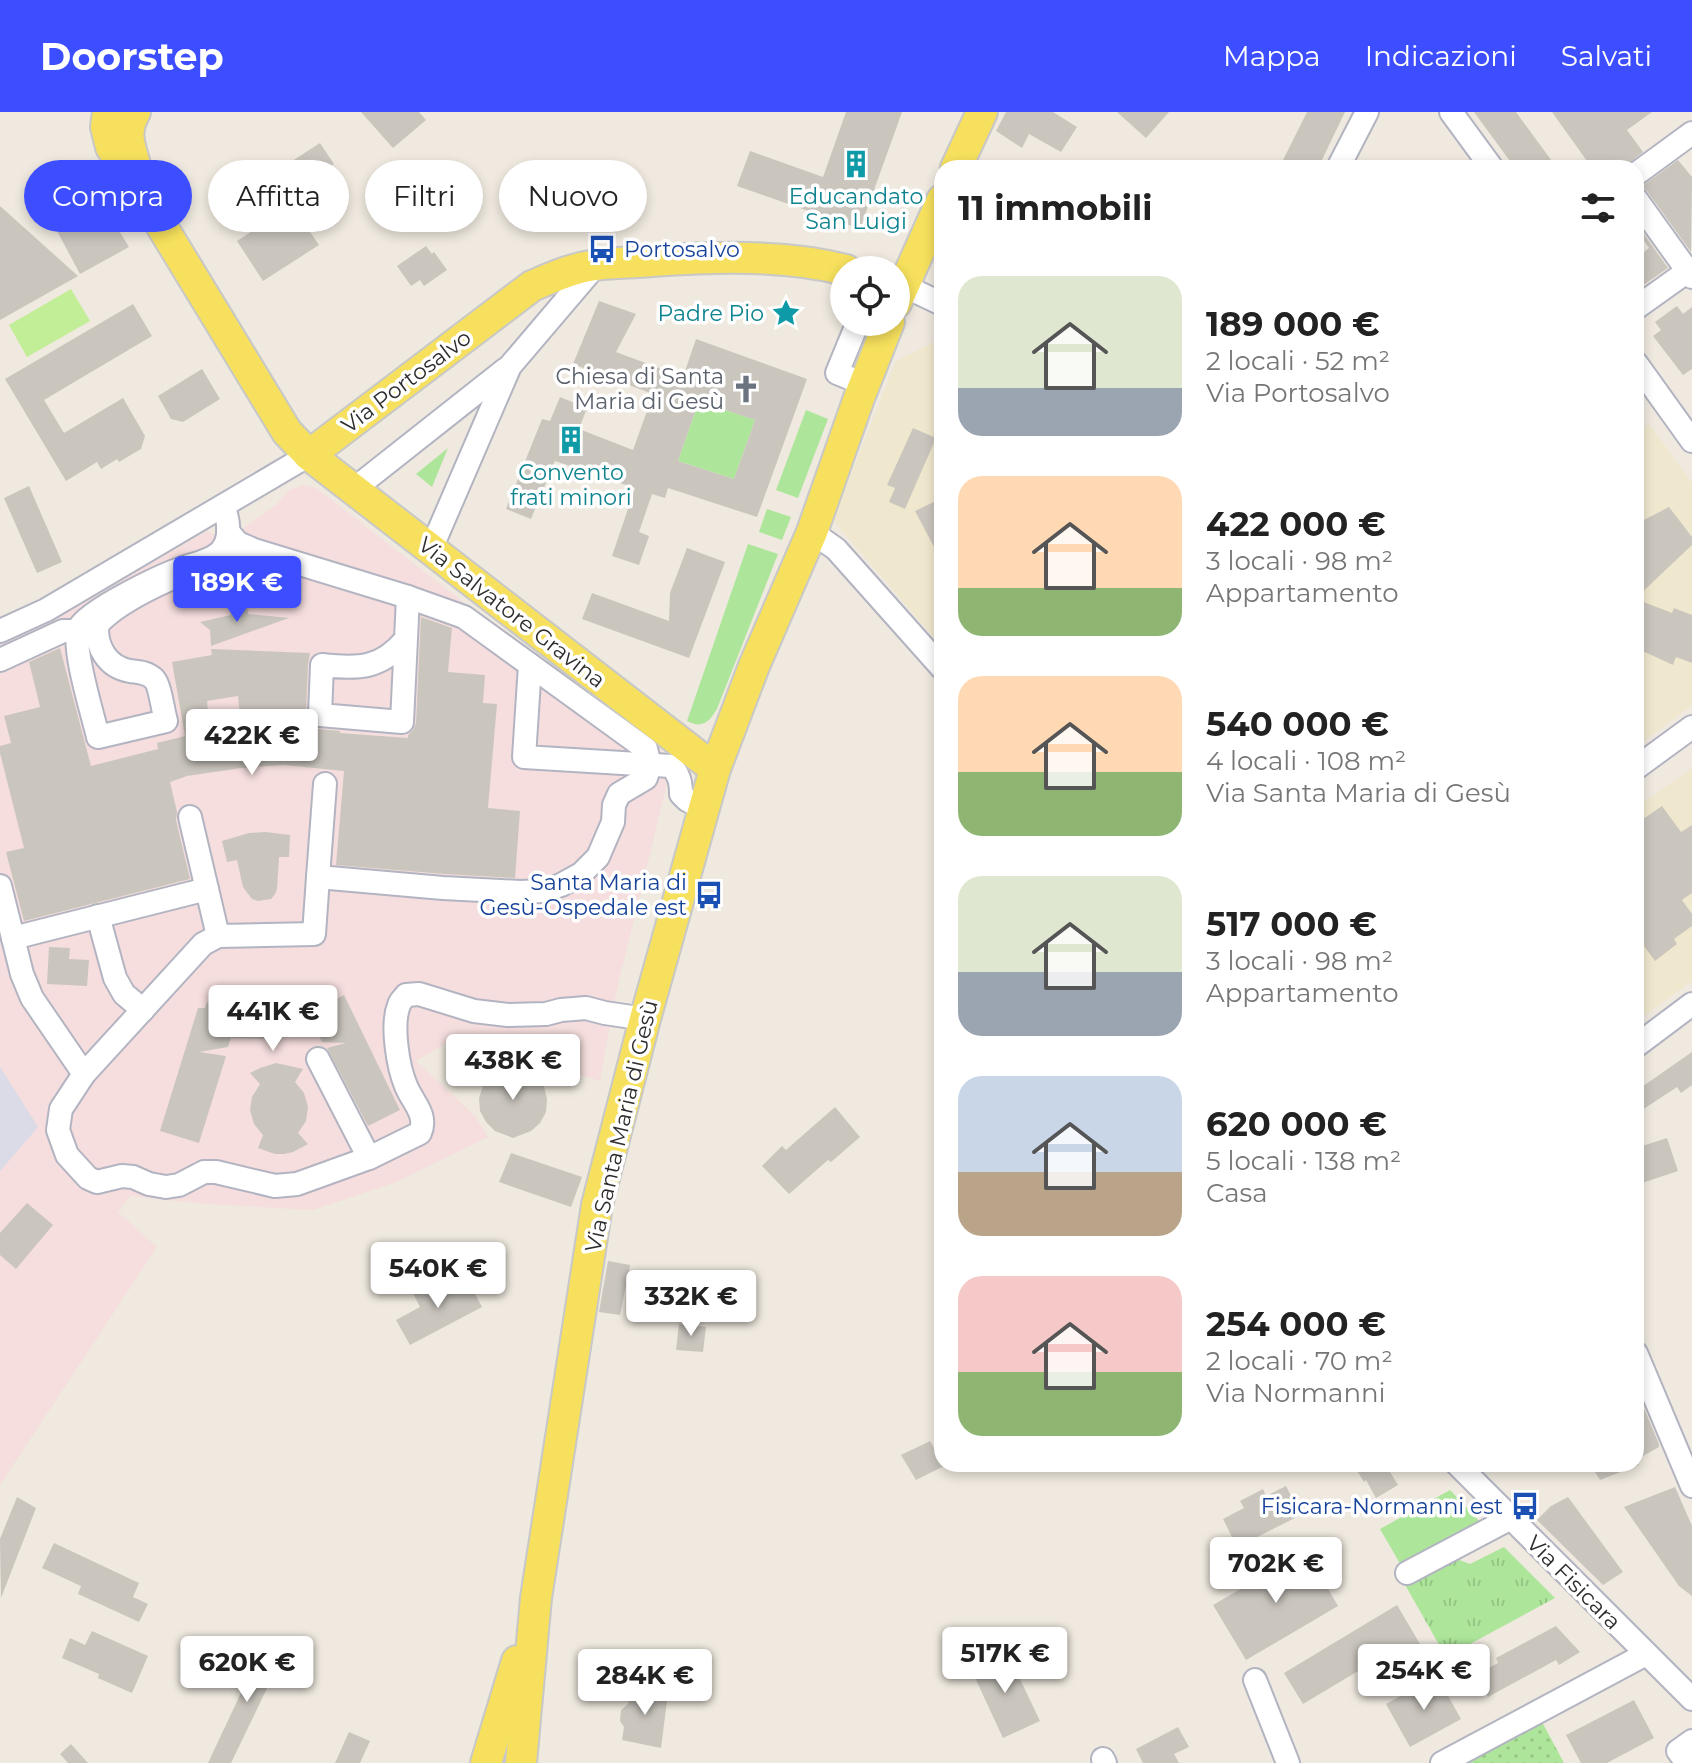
<!DOCTYPE html>
<html lang="it">
<meta charset="utf-8">
<style>
:root{--surface:#fff;--page:#f6f6f6;--text:#222;--muted:#767676;--accent:#3c4eff}
body{margin:0;font-family:Montserrat,sans-serif;background:var(--page);color:var(--text);height:100vh;display:flex;flex-direction:column;font-size:30px;white-space:nowrap}
*{box-sizing:border-box;margin:0}
p{font-size:26px;color:var(--muted)}
.icon{flex:none;width:44px;height:44px;fill:none;stroke:currentColor;stroke-width:2;stroke-linecap:round;stroke-linejoin:round}
.map{position:relative;flex:1;overflow:hidden}
.sheet{position:absolute;left:934px;top:48px;width:710px;height:1312px;display:flex;flex-direction:column;background:var(--surface);border-radius:24px;box-shadow:0 4px 12px #0003}
.sheet>*{flex:none}
.guide{position:absolute;left:24px;top:48px;width:760px;height:72px;display:flex;gap:16px}
.controls{position:absolute;left:830px;top:144px;display:grid;gap:16px}
.controls a{display:grid;place-items:center;width:80px;height:80px;border-radius:50%;background:var(--surface);box-shadow:0 4px 12px #0003;font-size:40px}
.price{position:absolute;translate:-50% -68px;padding:0 18px;border-radius:8px;background:#fff;color:#222;font-size:26px;line-height:52px;filter:drop-shadow(0 2px 4px #0008)}
.price::after{content:'';position:absolute;left:50%;top:48px;width:24px;height:18px;margin-left:-12px;background:inherit;clip-path:polygon(0 0,100% 0,50% 100%)}
.price.current{background:var(--accent);color:#fff}
ul{padding:0;list-style:none}
li{display:flex;align-items:center;gap:24px;height:200px;padding:0 24px}
li span{display:grid;place-items:center;flex:none;width:224px;height:160px;border-radius:24px;color:#555}
li>.icon{margin-inline-start:auto}
span .icon{width:96px;height:96px;fill:#fffc;stroke-width:1}
li b{font-size:34px}
h2{display:flex;justify-content:space-between;align-items:center;height:96px;padding:0 24px;font-size:34px}
.chip{padding:0 28px;border-radius:36px;background:var(--surface);box-shadow:0 4px 12px #0003;font-size:28px;line-height:72px}
.chip.current{background:var(--accent);color:#fff}
header{display:flex;align-items:center;gap:48px;box-sizing:border-box;height:112px;padding:0 40px;background:var(--accent);color:#fff}
header strong{font-size:38px}
nav{display:flex;gap:44px;margin-inline-start:auto;font-size:28px}
.map>svg:first-child{display:block}
.education{fill:#f0e8ce}
.medical{fill:#f5dedd}
.airport{fill:#dadbe7}
.grass{fill:url(#grass-dots)}
.park{fill:url(#park-tufts)}
.garden{fill:#ade69a}
.pitch{fill:#c1ee96}
.building{fill:#cac6be;fill-rule:evenodd}
.lines{fill:none;stroke-linecap:round;stroke-linejoin:round}
.minor-casing{stroke:#b3b4c1;stroke-width:26}
.major-casing{stroke:#c8c8c8;stroke-width:34}
.minor{stroke:#fff;stroke-width:22}
.major{stroke:#f6e05d;stroke-width:30}
.labels{text-anchor:middle;stroke-width:7;stroke-linejoin:round;paint-order:stroke}
.culture-label{font-size:22px;fill:#0d838f;stroke:#fff}
.transit-label{font-size:22px;fill:#164399;stroke:#fff;text-anchor:end}
.worship-label{font-size:22px;fill:#5b616d;stroke:#fff;text-anchor:end}
.street-label{font-size:22px;fill:#2d2d2d;stroke:#fff}
</style>
<header>
<strong>Doorstep</strong>
<nav><a>Mappa</a><a>Indicazioni</a><a>Salvati</a></nav>
</header>
<div class="map">
<svg width="1692" height="1651" viewBox="0 0 1692 1651">
<defs>
<pattern id="grass-dots" width="8" height="8" patternUnits="userSpaceOnUse" patternTransform="scale(2)"><rect width="8" height="8" fill="#ade69a"/><path d="M2 2h.1M6 6h.1" fill="none" stroke="#95c685" stroke-width="1.8" stroke-linecap="round"/></pattern>
<pattern id="park-tufts" width="24" height="20" patternUnits="userSpaceOnUse" patternTransform="scale(2)"><rect width="24" height="20" fill="#ade69a"/><path d="M3 7l-1-3M5 7V3M7 7l1-3M15 17l-1-3M17 17v-4M19 17l1-3" fill="none" stroke="#95c685"/></pattern>
</defs>
<rect width="100%" height="100%" fill="#efe9df"/>
<g class="education">
<path d="M942,226V535L833,408L896,249Z"/>
<path d="M1649,312L1692,371V593L1636,635V322Z"/>
<path d="M1692,656V869L1636,910V696Z"/>
</g>
<path class="medical" d="M304,373L316,376L546,554L673,647L614,890H607L603,913L610,914L600,969L459,924L416,949L475,1004L488,1025L399,1069L313,1098L205,1092L130,1084L118,1100L157,1135L0,1373V532L52,508L207,419L215,423L241,418L277,392L289,378Z"/>
<path class="airport" d="M0,955L38,1015L0,1059Z"/>
<path class="grass" d="M1542,1610L1564,1651H1469Z"/>
<path class="park" d="M1504,1435L1555,1486L1446,1545L1404,1471L1454,1446L1470,1452Z"/>
<g class="garden">
<path d="M699,289L755,308L734,367L678,349Z"/>
<path d="M806,298L828,307L798,386L776,378Z"/>
<path d="M448,336L432,375L416,362Z"/>
<path d="M767,397L791,405L782,428L759,420Z"/>
<path d="M748,432L778,442L717,597C709,610 702,617 687,609Z"/>
<path d="M1450,1378L1482,1412L1402,1455L1380,1417Z"/>
</g>
<path class="pitch" d="M71,177L90,209L27,245L9,213Z"/>
<g class="building">
<path d="M361,0H419L426,8L393,36Z"/>
<path d="M846,0H902L860,117L737,74L750,39L823,65Z"/>
<path d="M1006,0H1053L1077,15L1061,40L1029,22L1022,36L996,19Z"/>
<path d="M1117,0H1169L1146,26Z"/>
<path d="M1307,0H1345L1318,56H1279Z"/>
<path d="M1474,0H1516L1557,56H1515Z"/>
<path d="M1552,0H1652L1627,18L1643,40L1623,56H1592Z"/>
<path d="M320,31L334,52L292,80L298,90L292,94L319,133L263,169L237,129L272,106L252,75Z"/>
<path d="M1678,48L1692,65L1691,140L1647,79L1642,74Z"/>
<path d="M85,63L129,135L80,162L41,89Z"/>
<path d="M0,94L78,164L0,208Z"/>
<path d="M1636,111L1668,156L1636,178V146L1649,136L1636,117Z"/>
<path d="M426,134L432,142L434,140L447,158L424,174L420,168L411,174L397,154Z"/>
<path d="M599,189L636,202L616,240L683,265L696,227L807,267L757,405L668,376L665,386L652,382L639,420L649,424L639,453L612,444L635,376L555,349L531,407L506,397L542,307L550,309L560,285L587,296L579,317L633,338L653,282L573,252ZM699,289L755,308L734,367L678,349Z"/>
<path d="M133,192L152,224L44,288L64,321L123,286L145,324L141,337L119,350L117,347L101,357L97,350L66,369L5,267Z"/>
<path d="M1677,194L1683,202L1692,195V257L1683,263L1653,224L1661,218L1655,210Z"/>
<path d="M202,257L220,287L183,310L171,307L158,284Z"/>
<path d="M913,316L936,326L905,397L889,390L895,376L887,373Z"/>
<path d="M29,374L62,450L37,461L4,386Z"/>
<path d="M942,386V450L915,399Z"/>
<path d="M1669,395L1692,425V433L1636,486V412Z"/>
<path d="M687,436L725,450L689,546L582,507L592,481L669,509L670,481Z"/>
<path d="M1636,487L1672,501L1674,496L1692,503V551L1676,545L1673,553L1636,536Z"/>
<path d="M247,494L248,502L289,506L211,534L210,518L200,510L231,503L230,495Z"/>
<path d="M421,505L452,516L448,560L485,563L483,591L497,592L488,696L520,699L515,766L444,762L336,753L344,659L284,653L241,656L187,664L170,670L177,700L176,708L190,767L24,809L6,740L24,736L0,641V634L11,631L4,604L40,595L29,550L60,536L91,654L158,637L157,631L185,624L172,550L212,543L211,537L310,541L308,552L306,602L308,613L319,617L340,619V621L408,626V623L413,618L416,611ZM238,584L241,614L210,618L207,589Z"/>
<path d="M1662,694L1681,720L1692,713V781L1682,788L1692,802V814L1674,827L1677,832L1655,849L1636,823V712Z"/>
<path d="M266,720L290,723L289,745H279L277,777L275,782L271,787L258,789L252,787L243,775L237,748L227,750L222,729L249,721Z"/>
<path d="M49,835L70,836L69,847L89,848L87,874L47,872Z"/>
<path d="M318,875L322,884L334,879L337,887L344,883L400,998L368,1014L327,936L346,931L322,930L317,920L272,927L231,926L228,935L199,940L226,944L199,1031L160,1019L198,896H205L207,890L219,893L222,882L247,887H265L290,884Z"/>
<path d="M1692,940V973L1681,981L1677,975L1636,1002V979Z"/>
<path d="M276,951L303,957L295,970L304,981L308,995L306,1009L298,1021L308,1032L293,1040L284,1042H275L258,1036L263,1023L254,1012L250,998L252,985L260,972L250,961L260,956Z"/>
<path d="M513,956L526,958L536,965L544,975L547,987L546,1000L540,1011L531,1019L513,1026L495,1019L486,1010L480,999L479,986L483,974L490,964L501,958Z"/>
<path d="M835,995L860,1025L831,1050L828,1048L789,1082L762,1054L782,1034L786,1038Z"/>
<path d="M1667,1026L1678,1059L1642,1071L1636,1052V1036Z"/>
<path d="M511,1041L582,1065L571,1095L499,1070Z"/>
<path d="M27,1091L53,1113L16,1157L0,1143V1121Z"/>
<path d="M608,1149L630,1153L620,1203L599,1200Z"/>
<path d="M435,1169L442,1182L468,1169L482,1195L410,1233L396,1208L420,1195L413,1181Z"/>
<path d="M679,1212L706,1215L703,1240L676,1238Z"/>
<path d="M1636,1277L1659,1332V1335L1636,1348Z"/>
<path d="M930,1329L944,1354L916,1368L901,1343Z"/>
<path d="M1353,1352H1392L1387,1355L1398,1373L1376,1386L1366,1368L1364,1370Z"/>
<path d="M1590,1352H1638L1639,1353L1600,1368Z"/>
<path d="M1286,1374L1301,1403L1237,1435L1223,1407L1244,1396L1240,1389L1263,1377L1266,1384Z"/>
<path d="M1675,1375L1692,1414V1484L1679,1474L1624,1395Z"/>
<path d="M17,1385L36,1396L1,1486L0,1427Z"/>
<path d="M1568,1385L1623,1460L1603,1473L1537,1408L1551,1394Z"/>
<path d="M54,1431L139,1471L133,1485L148,1492L139,1510L78,1482L81,1474L42,1456Z"/>
<path d="M1306,1439L1338,1494L1246,1548L1213,1493Z"/>
<path d="M1397,1493L1420,1532L1399,1545L1395,1537L1303,1592L1284,1561Z"/>
<path d="M1556,1514L1580,1540L1559,1553L1556,1548L1488,1585L1476,1563L1498,1551L1496,1546Z"/>
<path d="M92,1519L148,1544L132,1581L98,1566L99,1562L62,1546L70,1526L85,1533Z"/>
<path d="M265,1530L285,1539L231,1651H208Z"/>
<path d="M1007,1540L1040,1609L1003,1626L971,1557Z"/>
<path d="M1437,1564L1461,1607L1410,1635L1386,1592Z"/>
<path d="M631,1574L668,1581L661,1636L622,1628L624,1615L620,1609L621,1598L628,1592Z"/>
<path d="M1634,1588L1654,1626L1607,1651H1581L1566,1623Z"/>
<path d="M1178,1615L1189,1635L1174,1642L1179,1651H1143L1136,1637Z"/>
<path d="M349,1620L370,1629L360,1651H335Z"/>
<path d="M71,1632L88,1651H68L60,1642Z"/>
</g>
<g class="lines">
<defs>
<g id="minor">
<path d="M1451,0L1492,56"/>
<path d="M1338,56L1367,0"/>
<path d="M1636,62L1692,21"/>
<path d="M1636,87L1692,165"/>
<path d="M902,173L942,192"/>
<path d="M1636,196L1692,156"/>
<path d="M858,210L837,261L864,272"/>
<path d="M1636,251L1692,329"/>
<path d="M354,377L506,257"/>
<path d="M223,394C229,408 232,428 220,440C210,450 192,452 180,457C160,464 87,499 79,516C71,534 93,603 98,625L166,609C163,599 160,573 154,567C147,560 138,560 130,559C107,555 96,535 97,513C120,487 192,453 227,450C241,449 256,450 271,452"/>
<path d="M228,420L238,431L254,438L408,485L464,505L646,637L650,653L646,666L619,682L614,693L613,710L598,745L581,762L561,773L544,779L520,780L443,776L318,765L314,822L218,824L203,832L84,962L61,997L58,1018L67,1043L88,1066L97,1070L122,1064L133,1065L149,1072L166,1075L179,1073L204,1060H216L275,1074L297,1072L369,1046L420,1021C428,1003 413,991 406,974C398,955 391,913 399,893C400,889 404,886 406,883L419,882L474,899L508,903L546,902L561,898L586,896L605,901L645,907"/>
<path d="M812,420L836,437L942,556"/>
<path d="M431,437L510,254L596,153"/>
<path d="M0,519L46,498L309,343"/>
<path d="M406,527C381,557 359,557 322,553L320,603L402,610L408,485"/>
<path d="M0,548L63,519H78"/>
<path d="M530,553L524,645L671,654C679,662 681,670 681,682L687,688L702,696"/>
<path d="M1636,656L1692,615"/>
<path d="M190,705L218,824"/>
<path d="M318,765L325,672"/>
<path d="M0,774L22,862L32,886L84,962"/>
<path d="M98,804L115,866L124,882L143,898"/>
<path d="M13,826L207,777"/>
<path d="M1636,934L1692,892"/>
<path d="M318,947L369,1046"/>
<path d="M1636,1241L1692,1374"/>
<path d="M1457,1352L1692,1587"/>
<path d="M1407,1461L1511,1406"/>
<path d="M1255,1568L1288,1651"/>
<path d="M1103,1647L1105,1651"/>
<path d="M1442,1651L1646,1542"/>
<path d="M1687,1651L1678,1639L1692,1629"/>
</g>
<g id="major">
<path d="M108,0L106,15L111,35L144,85L287,320L309,343L715,657"/>
<path d="M135,0C123,21 130,34 136,56"/>
<path d="M956,56L982,0"/>
<path d="M896,191L942,88"/>
<path d="M309,343L532,174C553,165 573,156 596,153C614,150 633,151 651,149C715,145 784,142 846,158"/>
<path d="M486,1651L517,1549"/>
<path d="M521,1651L536,1486L597,1093L645,907L715,657L754,554L812,420L859,286L889,210"/>
</g>
</defs>
<use href="#minor" class="minor-casing"/>
<use href="#major" class="major-casing"/>
<use href="#minor" class="minor"/>
<use href="#major" class="major"/>
</g>
<defs>
<symbol id="building-bare" viewBox="-9 -9 18 18"><path d="M-4-6H4V6H1V3H-1V6H-4ZM-2.5-4.3h1.7v1.8h-1.7ZM.8-4.3h1.7v1.8H.8ZM-2.5-1h1.7V.8h-1.7ZM.8-1h1.7V.8H.8Z" fill="#0f9aa8" stroke="#fff" stroke-width="2.5" paint-order="stroke"/></symbol>
<symbol id="bus-bare" viewBox="-9 -9 18 18"><path d="M-5-6H5V4H4V6H2V4H-2V6H-4V4H-5ZM-3.5-4V0h7V-4ZM-3.5 1.2v1.5H-2V1.2ZM2 1.2v1.5H3.5V1.2Z" fill="#1a4fb4" stroke="#fff" stroke-width="2.5" paint-order="stroke"/></symbol>
<symbol id="sight-bare" viewBox="-9 -9 18 18"><path d="M0-6L1.8-2.2L6-1.7L2.9 1.2L3.7 5.4L0 3.3L-3.7 5.4L-2.9 1.2L-6-1.7L-1.8-2.2Z" fill="#0f9aa8" stroke="#fff" stroke-width="2.5" paint-order="stroke"/></symbol>
<symbol id="church-bare" viewBox="-9 -9 18 18"><path d="M-1.2-6h2.4v3.5h3.3v2.4h-3.3V6h-2.4V-.1h-3.3v-2.4h3.3Z" fill="#6b7280" stroke="#fff" stroke-width="2.5" paint-order="stroke"/></symbol>
</defs>
<g fill-rule="evenodd">
<use href="#building-bare" x="836" y="32" width="40" height="40"/>
<use href="#bus-bare" x="582" y="117" width="40" height="40"/>
<use href="#sight-bare" x="766" y="181" width="40" height="40"/>
<use href="#church-bare" x="726" y="257" width="40" height="40"/>
<use href="#building-bare" x="551" y="308" width="40" height="40"/>
<use href="#bus-bare" x="689" y="763" width="40" height="40"/>
<use href="#bus-bare" x="1505" y="1374" width="40" height="40"/>
</g>
<g class="labels">
<g class="culture-label">
<text x="856" y="92">Educandato<tspan x="856" dy="25">San Luigi</tspan></text>
<text x="764" y="209" text-anchor="end">Padre Pio</text>
<text x="571" y="368">Convento<tspan x="571" dy="25">frati minori</tspan></text>
</g>
<g class="transit-label">
<text x="624" y="145" text-anchor="start">Portosalvo</text>
<text x="687" y="778">Santa Maria di<tspan x="687" dy="25">Gesù-Ospedale est</tspan></text>
<text x="1503" y="1402">Fisicara-Normanni est</text>
</g>
<g class="worship-label">
<text x="724" y="272">Chiesa di Santa<tspan x="724" dy="25">Maria di Gesù</tspan></text>
</g>
<g class="street-label">
<text transform="translate(406 269) rotate(-37)" y="8">Via Portosalvo</text>
<text transform="translate(512 500) rotate(38)" y="8">Via Salvatore Gravina</text>
<text transform="translate(621 1014) rotate(-77)" y="8">Via Santa Maria di Gesù</text>
<text transform="translate(1574 1470) rotate(45)" y="8">Via Fisicara</text>
</g>
</g>
</svg>
<div class="controls">
<a><svg class="icon" aria-label="locate" viewBox="0 0 24 24"><circle cx="12" cy="12" r="6"/><path d="M12 2v4M12 18v4M2 12h4M18 12h4"/></svg></a>
</div>
<b class="price current" style="left:237px;top:512px">189K €</b>
<b class="price" style="left:252px;top:665px">422K €</b>
<b class="price" style="left:273px;top:941px">441K €</b>
<b class="price" style="left:513px;top:990px">438K €</b>
<b class="price" style="left:438px;top:1198px">540K €</b>
<b class="price" style="left:691px;top:1226px">332K €</b>
<b class="price" style="left:1276px;top:1493px">702K €</b>
<b class="price" style="left:1005px;top:1583px">517K €</b>
<b class="price" style="left:247px;top:1592px">620K €</b>
<b class="price" style="left:1424px;top:1600px">254K €</b>
<b class="price" style="left:645px;top:1605px">284K €</b>
<div class="guide">
<a class="chip current">Compra</a>
<a class="chip">Affitta</a>
<a class="chip">Filtri</a>
<a class="chip">Nuovo</a>
</div>
<section class="sheet">
<h2>11 immobili<svg class="icon" aria-label="filters" viewBox="0 0 24 24"><path d="M4 7h16M4 17h16"/><circle cx="9" cy="7" r="2"/><circle cx="15" cy="17" r="2"/></svg></h2>
<ul>
<li><span style="background:linear-gradient(#dfe7d0 70%,#9aa5b1 0)"><svg class="icon" aria-label="home" viewBox="0 0 24 24"><path d="M3 11l9-7 9 7M6 9v11h12V9"/></svg></span><div><b>189 000 €</b><p>2 locali · 52 m²</p><p>Via Portosalvo</p></div></li>
<li><span style="background:linear-gradient(#ffd9b3 70%,#8fb573 0)"><svg class="icon" aria-label="home" viewBox="0 0 24 24"><path d="M3 11l9-7 9 7M6 9v11h12V9"/></svg></span><div><b>422 000 €</b><p>3 locali · 98 m²</p><p>Appartamento</p></div></li>
<li><span style="background:linear-gradient(#ffd9b3 60%,#8fb573 0)"><svg class="icon" aria-label="home" viewBox="0 0 24 24"><path d="M3 11l9-7 9 7M6 9v11h12V9"/></svg></span><div><b>540 000 €</b><p>4 locali · 108 m²</p><p>Via Santa Maria di Gesù</p></div></li>
<li><span style="background:linear-gradient(#dfe7d0 60%,#9aa5b1 0)"><svg class="icon" aria-label="home" viewBox="0 0 24 24"><path d="M3 11l9-7 9 7M6 9v11h12V9"/></svg></span><div><b>517 000 €</b><p>3 locali · 98 m²</p><p>Appartamento</p></div></li>
<li><span style="background:linear-gradient(#c9d6e8 60%,#b9a48a 0)"><svg class="icon" aria-label="home" viewBox="0 0 24 24"><path d="M3 11l9-7 9 7M6 9v11h12V9"/></svg></span><div><b>620 000 €</b><p>5 locali · 138 m²</p><p>Casa</p></div></li>
<li><span style="background:linear-gradient(#f6c9c9 60%,#8fb573 0)"><svg class="icon" aria-label="home" viewBox="0 0 24 24"><path d="M3 11l9-7 9 7M6 9v11h12V9"/></svg></span><div><b>254 000 €</b><p>2 locali · 70 m²</p><p>Via Normanni</p></div></li>
</ul>
</section>
</div>
